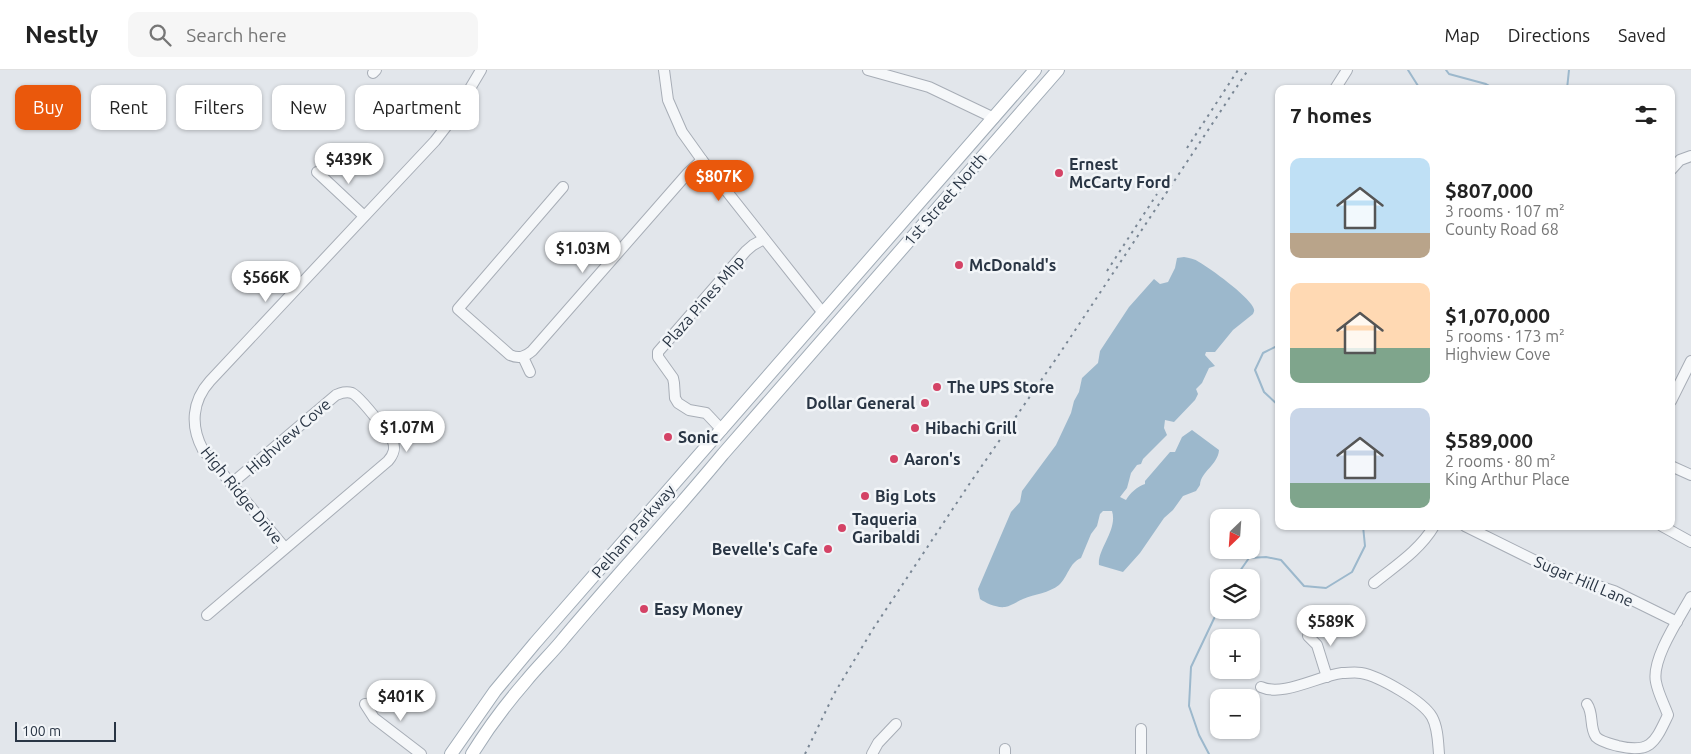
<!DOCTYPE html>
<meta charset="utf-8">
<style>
:root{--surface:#fff;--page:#f6f6f6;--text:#222;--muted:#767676;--line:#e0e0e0;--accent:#ea580c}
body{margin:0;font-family:Ubuntu,sans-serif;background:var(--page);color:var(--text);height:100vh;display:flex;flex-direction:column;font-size:19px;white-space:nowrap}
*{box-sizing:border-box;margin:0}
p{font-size:16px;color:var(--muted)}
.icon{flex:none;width:28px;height:28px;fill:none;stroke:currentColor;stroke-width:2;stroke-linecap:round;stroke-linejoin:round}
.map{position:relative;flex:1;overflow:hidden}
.side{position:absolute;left:1275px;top:15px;width:400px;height:445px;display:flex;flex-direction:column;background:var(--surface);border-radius:10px;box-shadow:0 1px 4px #0004}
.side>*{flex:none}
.hud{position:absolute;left:15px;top:15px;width:475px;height:45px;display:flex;gap:10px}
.needle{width:32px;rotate:205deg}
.controls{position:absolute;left:1210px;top:439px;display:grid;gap:10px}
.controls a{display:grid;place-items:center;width:50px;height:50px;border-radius:10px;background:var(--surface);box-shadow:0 1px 4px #0004;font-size:25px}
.scale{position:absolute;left:15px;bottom:12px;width:101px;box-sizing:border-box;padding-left:5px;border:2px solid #293544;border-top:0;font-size:14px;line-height:18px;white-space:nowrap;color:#293544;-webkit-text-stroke:4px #f2f5f8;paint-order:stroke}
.price{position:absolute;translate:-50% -42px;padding:0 11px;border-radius:18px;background:#fff;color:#222;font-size:16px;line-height:32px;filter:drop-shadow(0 1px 2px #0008)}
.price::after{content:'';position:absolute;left:50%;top:30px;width:15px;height:11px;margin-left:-8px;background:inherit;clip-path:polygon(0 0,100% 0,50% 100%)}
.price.current{background:var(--accent);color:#fff}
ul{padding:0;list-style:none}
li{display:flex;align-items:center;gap:15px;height:125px;padding:0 15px}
li span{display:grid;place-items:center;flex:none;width:140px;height:100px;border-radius:10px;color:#555}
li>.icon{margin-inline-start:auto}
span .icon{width:60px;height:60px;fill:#fffc;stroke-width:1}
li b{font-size:21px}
h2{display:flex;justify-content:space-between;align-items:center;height:60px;padding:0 15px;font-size:21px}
.pill{padding:0 18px;border-radius:10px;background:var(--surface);box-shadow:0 1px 4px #0004;font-size:18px;line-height:45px}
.pill.current{background:var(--accent);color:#fff}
header{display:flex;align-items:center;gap:30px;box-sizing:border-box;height:70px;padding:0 25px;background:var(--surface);border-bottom:1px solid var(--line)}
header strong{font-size:24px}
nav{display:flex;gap:28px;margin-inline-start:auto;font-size:18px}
.search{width:350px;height:45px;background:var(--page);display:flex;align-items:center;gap:12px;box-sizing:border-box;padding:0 18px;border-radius:10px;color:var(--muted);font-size:19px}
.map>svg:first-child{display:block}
.water{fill:#9cb8cc}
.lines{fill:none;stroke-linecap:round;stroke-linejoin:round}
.stream{stroke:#9cb8cc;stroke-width:2}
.minor-casing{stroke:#a7adb6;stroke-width:12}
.major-casing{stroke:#a1acb7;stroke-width:14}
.minor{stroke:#f5f7f9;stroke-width:10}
.major{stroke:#fff;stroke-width:12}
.rail{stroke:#7a8795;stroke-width:2;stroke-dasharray:2.5 5;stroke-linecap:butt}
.poi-dot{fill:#d44366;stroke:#f2f5f8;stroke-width:2}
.labels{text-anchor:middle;stroke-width:5;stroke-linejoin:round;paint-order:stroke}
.poi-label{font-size:16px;font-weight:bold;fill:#293544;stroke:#f2f5f8;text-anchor:start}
.street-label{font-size:16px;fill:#293544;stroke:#f2f5f8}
</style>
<header>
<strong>Nestly</strong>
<div class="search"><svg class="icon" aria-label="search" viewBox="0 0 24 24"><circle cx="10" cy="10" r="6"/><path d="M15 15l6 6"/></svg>Search here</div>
<nav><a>Map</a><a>Directions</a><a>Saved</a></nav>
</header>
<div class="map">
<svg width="1691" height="684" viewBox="0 0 1691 684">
<rect width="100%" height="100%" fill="#e2e6eb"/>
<path class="water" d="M1184,187C1189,188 1195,189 1199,192C1211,199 1247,225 1253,237C1255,241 1254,241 1253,244L1233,260L1215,282H1206L1205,285L1215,296L1209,298L1202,313L1196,319L1198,324L1195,330L1174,352L1165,350L1164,358L1167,365L1143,389L1141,394L1137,395L1131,403L1127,418L1120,427L1126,430C1129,424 1138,416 1145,414V411L1170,382H1175L1182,367L1192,360L1219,380C1218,395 1201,401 1200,415L1196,421L1183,426L1173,440L1164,448L1140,483L1123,502L1099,495C1097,479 1118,460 1112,441H1103L1100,444L1097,456L1091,464L1081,488C1069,493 1068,507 1059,515C1049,523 1035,524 1023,529C1018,531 1011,536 1005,537C996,538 986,533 980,529L978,519L1011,442L1020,432L1022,421L1056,375L1071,343L1074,331L1079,322L1082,308L1098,293L1100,281L1129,237L1154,209L1160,214L1168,212L1175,198L1177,188Z"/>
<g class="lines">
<g class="stream">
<path d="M1408,0L1420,19"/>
<path d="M1446,0L1449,4L1486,14L1495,19"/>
<path d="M1567,19L1569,0"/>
<path d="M1279,275L1263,283L1255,300L1264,322L1279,336"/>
<path d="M1235,508L1249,488L1266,487L1281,490L1304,516L1326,518L1352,502L1365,476L1363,456"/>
<path d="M1209,684L1199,665L1189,636L1191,597L1219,538"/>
</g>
<defs>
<g id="minor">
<path d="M664,0L668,30L682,62L702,90L823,243"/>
<path d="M868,0L929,17L994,48"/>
<path d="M373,3L376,0"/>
<path d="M1335,19L1347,0"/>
<path d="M1671,100L1680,90L1691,86"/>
<path d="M317,102L364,146"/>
<path d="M563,117L458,239L510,285C519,289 525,287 532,281L687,104L702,90"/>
<path d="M523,287L530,302"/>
<path d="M1671,331L1691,291"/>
<path d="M722,360L706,343L689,340L678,333L675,328L674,313L673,308L658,287V282L746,181L753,175L764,169"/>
<path d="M1671,396L1691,405"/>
<path d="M1465,456L1564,505L1614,521L1677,552"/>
<path d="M1662,456L1691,472"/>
<path d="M285,478L203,380C190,356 192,331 210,311L435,71L452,49L481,0"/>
<path d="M1374,513C1395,496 1420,480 1434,456"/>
<path d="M207,545L388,391C394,384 396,378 392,369C384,359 362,328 352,323C346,321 341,323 336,325L231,414"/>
<path d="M1308,566L1317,575L1327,607"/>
<path d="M1261,617C1283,627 1318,606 1342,603C1349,603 1355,602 1361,603C1379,606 1423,631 1432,647C1438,658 1438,672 1439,684"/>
<path d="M365,634L374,648L421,684"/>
<path d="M1587,634C1594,644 1589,657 1596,667C1601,672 1611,674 1618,676C1651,684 1655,672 1668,645C1664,634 1658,623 1656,612C1651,589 1680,547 1691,527"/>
<path d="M1141,659V684"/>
<path d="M872,684L878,673L896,654"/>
<path d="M1005,684V679"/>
</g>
<g id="major">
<path d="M451,684L495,621L535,573L1035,0"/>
<path d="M472,684C488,658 506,634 526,611C538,596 552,583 564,568C616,506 671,447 723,384L1058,0"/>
</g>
</defs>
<use href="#minor" class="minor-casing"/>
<use href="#major" class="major-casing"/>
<use href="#minor" class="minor"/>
<use href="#major" class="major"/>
<g class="rail">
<path d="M1187,78L1238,0"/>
<path d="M1107,201L1157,124"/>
<path d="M805,684L834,624L873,559L970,413L1058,286L1248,0"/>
</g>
</g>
<g class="poi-dot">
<circle cx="1059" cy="103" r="5"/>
<circle cx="959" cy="195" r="5"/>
<circle cx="937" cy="317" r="5"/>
<circle cx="925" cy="333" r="5"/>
<circle cx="915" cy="358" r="5"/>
<circle cx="668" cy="367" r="5"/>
<circle cx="894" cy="389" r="5"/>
<circle cx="865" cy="426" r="5"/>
<circle cx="842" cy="458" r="5"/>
<circle cx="828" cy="479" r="5"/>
<circle cx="644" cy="539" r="5"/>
</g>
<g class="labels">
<g class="poi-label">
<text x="1069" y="100">Ernest<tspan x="1069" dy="18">McCarty Ford</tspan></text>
<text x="969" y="201">McDonald's</text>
<text x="947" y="323">The UPS Store</text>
<text x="915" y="339" text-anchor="end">Dollar General</text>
<text x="925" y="364">Hibachi Grill</text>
<text x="678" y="373">Sonic</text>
<text x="904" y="395">Aaron's</text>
<text x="875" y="432">Big Lots</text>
<text x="852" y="455">Taqueria<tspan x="852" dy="18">Garibaldi</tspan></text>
<text x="818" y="485" text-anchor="end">Bevelle's Cafe</text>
<text x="654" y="545">Easy Money</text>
</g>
<g class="street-label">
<text transform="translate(945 129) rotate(-49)" y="6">1st Street North</text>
<text transform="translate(703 231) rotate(-49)" y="6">Plaza Pines Mhp</text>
<text transform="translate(288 366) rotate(-41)" y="6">Highview Cove</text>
<text transform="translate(242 425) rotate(51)" y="6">High Ridge Drive</text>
<text transform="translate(633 461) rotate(-49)" y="6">Pelham Parkway</text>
<text transform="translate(1584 511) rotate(23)" y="6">Sugar Hill Lane</text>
</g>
</g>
</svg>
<div class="controls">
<a><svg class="needle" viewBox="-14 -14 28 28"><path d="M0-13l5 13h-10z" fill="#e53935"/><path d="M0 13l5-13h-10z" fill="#767676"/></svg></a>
<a><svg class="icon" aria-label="layers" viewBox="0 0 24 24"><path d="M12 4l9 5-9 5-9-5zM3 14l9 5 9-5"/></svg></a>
<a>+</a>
<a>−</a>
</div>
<div class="scale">100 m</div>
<b class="price" style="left:349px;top:115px">$439K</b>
<b class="price current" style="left:719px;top:132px">$807K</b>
<b class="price" style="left:583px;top:204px">$1.03M</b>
<b class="price" style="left:266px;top:233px">$566K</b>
<b class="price" style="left:407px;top:383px">$1.07M</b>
<b class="price" style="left:1331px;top:577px">$589K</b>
<b class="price" style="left:401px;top:652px">$401K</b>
<div class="hud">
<a class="pill current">Buy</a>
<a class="pill">Rent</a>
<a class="pill">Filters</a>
<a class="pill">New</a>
<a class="pill">Apartment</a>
</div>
<section class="side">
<h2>7 homes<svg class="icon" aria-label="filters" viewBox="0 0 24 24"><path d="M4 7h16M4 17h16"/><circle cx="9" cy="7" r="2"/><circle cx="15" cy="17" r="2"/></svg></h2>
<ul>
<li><span style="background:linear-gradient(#bfe0f5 75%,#b9a48a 0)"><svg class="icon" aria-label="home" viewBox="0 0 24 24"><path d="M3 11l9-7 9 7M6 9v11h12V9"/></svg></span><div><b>$807,000</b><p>3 rooms · 107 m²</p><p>County Road 68</p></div></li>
<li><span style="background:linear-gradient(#ffd9b3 65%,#7fa58c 0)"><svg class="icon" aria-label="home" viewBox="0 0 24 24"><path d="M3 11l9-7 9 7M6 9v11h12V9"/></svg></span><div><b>$1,070,000</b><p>5 rooms · 173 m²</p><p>Highview Cove</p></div></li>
<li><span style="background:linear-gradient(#c9d6e8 75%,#7fa58c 0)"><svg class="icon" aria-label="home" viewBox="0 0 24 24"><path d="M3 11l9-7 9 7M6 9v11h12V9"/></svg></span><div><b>$589,000</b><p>2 rooms · 80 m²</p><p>King Arthur Place</p></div></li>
</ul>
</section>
</div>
